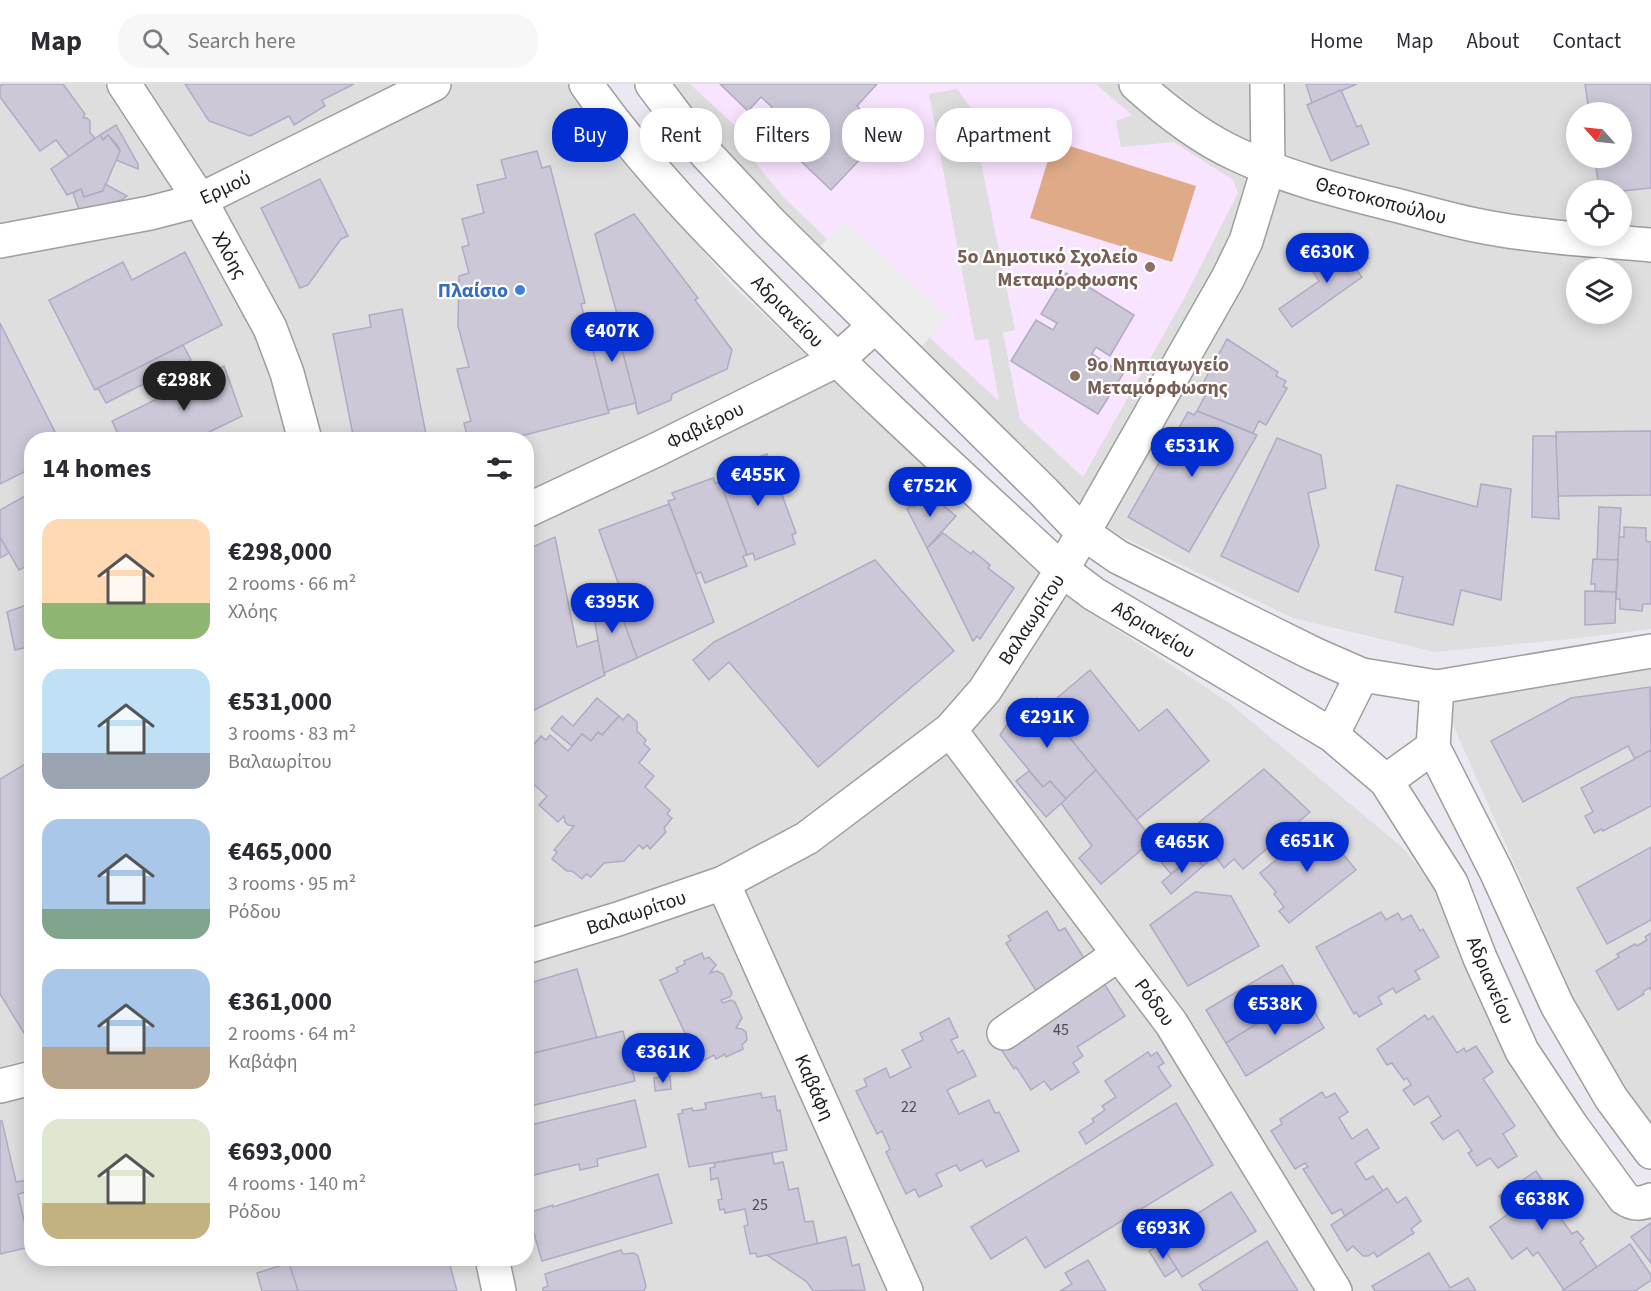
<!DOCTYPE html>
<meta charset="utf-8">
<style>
:root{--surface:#fff;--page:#f7f7f7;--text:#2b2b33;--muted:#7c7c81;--line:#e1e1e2;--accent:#022ed1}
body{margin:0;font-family:"Source Sans 3",sans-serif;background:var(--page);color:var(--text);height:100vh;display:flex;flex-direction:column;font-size:22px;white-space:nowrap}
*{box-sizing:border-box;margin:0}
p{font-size:20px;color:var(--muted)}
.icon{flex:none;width:33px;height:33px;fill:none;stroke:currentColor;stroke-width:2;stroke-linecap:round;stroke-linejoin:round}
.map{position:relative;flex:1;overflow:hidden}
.drawer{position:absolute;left:24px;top:348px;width:510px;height:834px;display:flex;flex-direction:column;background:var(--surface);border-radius:24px;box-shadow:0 3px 15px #0003}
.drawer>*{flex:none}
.hud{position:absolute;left:552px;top:24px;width:570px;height:54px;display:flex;gap:12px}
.needle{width:39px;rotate:297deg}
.fabs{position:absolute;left:1566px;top:18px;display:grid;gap:12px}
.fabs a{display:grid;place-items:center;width:66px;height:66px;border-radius:50%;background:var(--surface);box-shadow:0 3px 15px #0003;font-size:30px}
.price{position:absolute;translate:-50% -51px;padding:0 14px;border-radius:21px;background:var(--accent);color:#fff;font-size:20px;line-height:39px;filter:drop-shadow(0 2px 3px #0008)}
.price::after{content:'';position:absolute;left:50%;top:36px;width:18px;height:14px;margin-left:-9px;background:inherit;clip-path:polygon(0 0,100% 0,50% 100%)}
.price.current{background:#222;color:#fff}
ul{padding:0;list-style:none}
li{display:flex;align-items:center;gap:18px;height:150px;padding:0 18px}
li span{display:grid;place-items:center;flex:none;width:168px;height:120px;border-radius:18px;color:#555}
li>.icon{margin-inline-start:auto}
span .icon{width:72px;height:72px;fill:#fffc;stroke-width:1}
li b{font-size:26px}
h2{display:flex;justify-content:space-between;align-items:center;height:72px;padding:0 18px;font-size:26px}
.tag{padding:0 21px;border-radius:24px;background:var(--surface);box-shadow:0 3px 15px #0003;font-size:21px;line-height:54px}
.tag.current{background:var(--accent);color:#fff}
header{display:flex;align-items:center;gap:36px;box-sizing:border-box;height:84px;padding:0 30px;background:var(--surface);border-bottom:2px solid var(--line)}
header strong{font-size:28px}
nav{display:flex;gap:33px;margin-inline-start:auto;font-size:21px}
.search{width:420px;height:54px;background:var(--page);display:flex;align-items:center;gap:15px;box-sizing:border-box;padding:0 21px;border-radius:24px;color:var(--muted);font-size:22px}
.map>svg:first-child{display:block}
.residential{fill:#dededf;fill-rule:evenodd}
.education{fill:#f9e4ff}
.pitch{fill:#dfaa87}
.parking{fill:#ededed}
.building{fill:#ccc8d8;stroke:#b0aac3;stroke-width:1.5}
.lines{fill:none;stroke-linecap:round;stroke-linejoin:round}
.minor-casing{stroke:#9e9e9e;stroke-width:36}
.minor{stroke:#fff;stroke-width:33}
.education-dot{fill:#8d6e63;stroke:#fff;stroke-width:2}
.shop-dot{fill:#3f7fe0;stroke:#fff;stroke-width:2}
.labels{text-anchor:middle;stroke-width:4.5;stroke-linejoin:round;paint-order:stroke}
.number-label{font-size:16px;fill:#4c4b4f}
.street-label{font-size:20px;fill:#212121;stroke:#fff}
.education-label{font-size:20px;font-weight:bold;fill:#785e54;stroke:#fff;text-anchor:end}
.shop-label{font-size:20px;font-weight:bold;fill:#366cbe;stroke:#fff;text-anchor:end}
</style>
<header>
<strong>Map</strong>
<div class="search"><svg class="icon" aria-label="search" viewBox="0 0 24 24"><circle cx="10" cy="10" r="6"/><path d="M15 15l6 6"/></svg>Search here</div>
<nav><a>Home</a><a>Map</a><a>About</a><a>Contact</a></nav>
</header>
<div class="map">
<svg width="1651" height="1207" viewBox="0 0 1651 1207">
<rect width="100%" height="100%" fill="#ece8f1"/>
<g class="residential">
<path d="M0,0H567L597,43L731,200L1042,493L959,618L792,743L707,793L527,847L526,356H32L31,975L0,983Z"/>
<path d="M671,0H1651V545L1570,555L1435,568L1293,534L1112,448L873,221L727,71ZM1576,28H1622V74H1576ZM1576,106H1622V152H1576ZM1576,184H1622V230H1576Z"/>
<path d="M1064,511L1228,618L1403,764L1447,819L1540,1023L1633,1139L1651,1132V1207H517L510,1175L526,1174L527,879L709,821L814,760Z"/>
<path d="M1651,582V1046L1582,933L1442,616Z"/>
<path d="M31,1006L32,1174L475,1175L483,1207H0V1013Z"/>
</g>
<path class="education" d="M690,0H1096L1132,31L1116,37L1121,63L1174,58L1233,96L1238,109L1186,211L1083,393L1020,335L1003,249L1015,246L970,23L957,5L929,10L975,257L988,255L999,317L930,254L949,233L844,137L827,155L783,113L740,59L745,51Z"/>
<path class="pitch" d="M1054,57L1196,102L1172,178L1030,134Z"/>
<path class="parking" d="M844,137L949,233L922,262L818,165Z"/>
<g class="building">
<path d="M3,0H63L85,30L83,34H87L90,37V49L95,54L69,73L56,56L40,67L0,13V2Z"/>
<path d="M185,0H354L322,16L325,22L294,41L289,32L250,52L209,37Z"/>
<path d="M720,0H877L857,22L885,49L831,106L764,42L763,36L772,23L761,13L748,27Z"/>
<path d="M1306,0H1357L1312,19Z"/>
<path d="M1585,0H1651V104L1622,107L1599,106L1595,74H1622V28H1589Z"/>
<path d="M1341,6L1357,43L1361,41L1369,60L1331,77L1307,21Z"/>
<path d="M116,41L138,80V85L116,76L120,67L118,62L108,51L103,56L100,51Z"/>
<path d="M100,51L103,56L108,51L120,67L103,107L84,113L81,105L67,111L51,85Z"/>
<path d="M537,67L542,84L550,82L585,219L581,220L609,329L506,356H468L464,339L471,337L457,285L469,283L458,242L459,192L469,189L462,163L469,161L462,135L484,129L477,101L506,94L501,76Z"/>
<path d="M320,95L348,152L341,155L308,201L300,204L261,124Z"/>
<path d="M105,100L127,112L121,116L80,128L73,109L81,105L84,113L103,107Z"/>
<path d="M634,130L698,214L695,216L732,266L727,285L672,310L671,316L638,330L619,254L623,252L595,150Z"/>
<path d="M1357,157L1369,174L1355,184L1362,193L1292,243L1279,225L1319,197L1313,188Z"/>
<path d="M185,168L222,241L95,306L49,216L123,178L132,196Z"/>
<path d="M1066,189L1134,231L1110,272L1096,263L1092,270L1123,290L1098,330L1011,277L1036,236L1053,246L1057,239L1041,230Z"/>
<path d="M402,225L427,356H354L333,250L371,243L369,231Z"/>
<path d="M618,233L623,252L619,254L636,319L608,326L587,242Z"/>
<path d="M0,239L59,356H32V384L0,400Z"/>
<path d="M1227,255L1278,288L1276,292L1286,297L1283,302L1287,304L1266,341L1259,337L1253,349L1197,327L1208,306L1201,303Z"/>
<path d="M183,261L191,276L106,319L98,304Z"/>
<path d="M224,282L242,332L193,356H121L112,337Z"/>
<path d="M1197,327L1257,351L1189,468L1128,433L1188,328L1194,331Z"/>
<path d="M1651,347V411L1557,412L1556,348Z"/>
<path d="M1533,352H1556L1559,435L1532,433Z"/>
<path d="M1277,354L1321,371L1326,404L1308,409L1319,462L1298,508L1221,472Z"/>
<path d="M767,370L796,449L792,451L795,460L755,476L753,469L747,471L717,389Z"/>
<path d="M713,394L715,399L720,398L747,471L743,472L747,482L705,499L701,488L696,490L668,417L675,415L672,409Z"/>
<path d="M1481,400L1511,405L1501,516L1461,506L1453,541L1395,528L1403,493L1375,486L1397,401L1477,423Z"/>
<path d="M32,408V479L19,486L0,453V426Z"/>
<path d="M928,409L956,432L927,464L907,425L911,422L915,423Z"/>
<path d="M669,420L714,538L637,574L614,511L621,507L599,446Z"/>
<path d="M1599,423L1621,424L1618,476H1597Z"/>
<path d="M1624,443L1646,444V457L1651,458V520H1643L1642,527L1620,525V515H1616L1619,453H1624Z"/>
<path d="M943,449L971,470L973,467L990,481L988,484L1014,504L980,555L977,552L973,557L927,464Z"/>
<path d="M0,453L9,469L0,474Z"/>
<path d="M555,453L577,563L598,556L605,591L526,630V466Z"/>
<path d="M1593,475L1618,476L1616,508L1595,507V500H1591Z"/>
<path d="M875,476L954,567L818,683L729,578L709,596L693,576L714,558Z"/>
<path d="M1585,507L1616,508L1615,539L1585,541Z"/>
<path d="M614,511L637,574L604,589L591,517Z"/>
<path d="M32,519V562L15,566L7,528Z"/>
<path d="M1090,586L1139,647L1167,625L1209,677L1136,736L1045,624Z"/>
<path d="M1650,603L1651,666L1635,675L1628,662L1523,718L1491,657L1571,614Z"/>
<path d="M597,614L619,632L602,651L598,648L591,657L582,650L572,662L551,645L562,632L573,642Z"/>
<path d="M1030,614L1033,618L1037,614L1096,686L1066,715L1050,697L1043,703L1000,651L1016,627Z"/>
<path d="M628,630L637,638V647L646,656L644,660L650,665L639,679L654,692L645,703L670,726L667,730L672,734L664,744L666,748L650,765L647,761L643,765L639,761L624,777L604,779L591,793L586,790L582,795L572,787H567L552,775L557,768L554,766L574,742L568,741L565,738L564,732L558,738L539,721L547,712L526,694V675L530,671L529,666L541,652L546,656L550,651L568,667L582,650L591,657L598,648L602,651L619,632L623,636Z"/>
<path d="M1651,666V722L1603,747L1602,745L1594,749L1585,732L1593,728L1581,704Z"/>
<path d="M32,676V945L24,949L0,910V695Z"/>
<path d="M1264,685L1310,728L1243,785L1234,775L1224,784L1215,772L1203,782L1194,771L1171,790L1157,773Z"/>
<path d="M1096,686L1153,756L1101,800L1079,774L1092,762L1061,719Z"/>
<path d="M1029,687L1043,703L1050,697L1066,715L1046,733L1016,697Z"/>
<path d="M1319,741L1356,786L1289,839L1279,827L1284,823L1274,810L1276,808L1260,789Z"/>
<path d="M1651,763V836L1607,860L1577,804Z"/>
<path d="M1194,771L1203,782L1171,810L1162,798Z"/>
<path d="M1195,808L1231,812L1259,862L1188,902L1150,841Z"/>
<path d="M1047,827L1059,847L1065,844L1089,882L1040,913L1006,859L1011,856L1008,852Z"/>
<path d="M1381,828L1386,836L1398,829L1402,836L1411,831L1420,847L1423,845L1439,873L1415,887L1420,895L1396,909L1393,904L1378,913L1382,920L1359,933L1356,928L1354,930L1316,863Z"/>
<path d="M1651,849V906L1649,904L1643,908L1644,910L1618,926L1596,887L1619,873L1617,870L1635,860L1637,862L1647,856L1645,853Z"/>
<path d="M702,869L704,875L709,873L716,881L710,889L717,887L723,890L732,909L730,913L721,916L723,919L731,916L735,918L742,934L736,944L742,945L746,948L747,956L742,961L743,965L726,973L725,970L716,975L714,971L699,979L660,896L678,888L676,884L685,880L684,877Z"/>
<path d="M1282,881L1297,906L1293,908L1297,915L1226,959L1206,926Z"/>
<path d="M577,885L597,954L526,971V900Z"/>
<path d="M1099,892L1125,932L1077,963L1083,972L1073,979L1079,988L1051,1006L1044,997L1031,1006L1016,983L1014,985L997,959Z"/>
<path d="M1297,915L1301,921L1308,917L1324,944L1246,992L1226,959Z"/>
<path d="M1425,931L1428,936L1433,932L1457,969L1464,964L1466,968L1476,962L1493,988L1483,995L1515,1042L1503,1050L1517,1072L1498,1084L1490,1074L1477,1082L1468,1069L1472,1067L1458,1046L1443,1056L1431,1039L1441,1032L1428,1012L1414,1021L1403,1006L1411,1001L1407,994L1404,996L1392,979L1387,981L1377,965Z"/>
<path d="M949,934L958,953L951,956L958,969L963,966L976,992L947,1006L959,1030L989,1016L995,1029L999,1028L1019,1067L986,1083L982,1076L960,1087L956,1081L936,1090L942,1102L919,1113L915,1105L906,1110L886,1068L890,1065L882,1047L877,1050L856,1007L867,1002L864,995L886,984L890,994L911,983L902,966L923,956L920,949Z"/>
<path d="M623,947L635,997L526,1023V971Z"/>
<path d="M1148,968L1151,972L1157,968L1164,979L1158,983L1171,1002L1086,1060L1079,1048L1094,1038L1092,1035L1105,1026L1102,1022L1116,1013L1105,997Z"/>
<path d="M670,992L671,1005L655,1007L654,994Z"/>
<path d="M1322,1008L1326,1014L1335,1009L1348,1028L1339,1034L1352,1055L1367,1045L1379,1064L1355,1079L1366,1096L1373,1092L1383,1107L1345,1132L1341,1125L1332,1130L1303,1085L1308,1083L1305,1079L1295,1085L1271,1047L1282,1040L1280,1035Z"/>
<path d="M761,1009L762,1014L775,1012L777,1027L780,1026L787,1066L689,1083L678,1030L683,1029L682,1026L692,1024L693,1027L706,1025L705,1019Z"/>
<path d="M635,1016L646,1063L597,1075L598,1082L580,1086L579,1080L526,1093V1042Z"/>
<path d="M1176,1019L1213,1081L1045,1184L1026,1153L991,1175L971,1143Z"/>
<path d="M0,1037H2L16,1098L28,1096L30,1107L18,1110L30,1163L0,1170Z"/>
<path d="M772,1069L774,1080L783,1078L789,1106L798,1104L805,1138L813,1137L818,1161L757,1173L756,1169L750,1170L744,1142L748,1141L745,1125L725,1129L724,1125L720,1126L718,1116L722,1115L718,1094L711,1096L710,1084L715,1083L714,1079Z"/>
<path d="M1536,1087L1560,1123L1552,1129L1556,1135L1560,1133L1572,1150L1577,1147L1584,1155L1580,1158L1597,1183L1564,1206L1538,1168L1533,1172L1527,1164L1512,1175L1490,1143L1511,1128L1499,1112Z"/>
<path d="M658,1090L672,1139L542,1177L528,1129L553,1121V1123Z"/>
<path d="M1387,1104L1397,1119L1406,1113L1421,1137L1411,1145L1414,1149L1377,1173L1374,1168L1368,1172H1363L1353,1162L1347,1167L1331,1141Z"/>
<path d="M1231,1108L1256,1147L1182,1193L1158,1155Z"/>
<path d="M1651,1139V1179L1631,1153Z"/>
<path d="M846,1153L852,1182L859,1180L865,1206L813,1207L807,1198L767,1171Z"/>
<path d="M1267,1157L1298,1207H1203L1199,1200Z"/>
<path d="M1161,1160L1177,1185L1165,1193L1149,1167Z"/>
<path d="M1630,1160L1651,1191V1196L1635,1207H1562Z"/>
<path d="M621,1166L623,1170L634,1169L638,1172L646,1202L644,1207H543V1204L548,1202L545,1190Z"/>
<path d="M1429,1169L1450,1204L1468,1194L1476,1207H1375L1372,1202Z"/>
<path d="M287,1174H448L457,1207H298Z"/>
<path d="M1088,1176L1106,1207H1060L1072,1200L1065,1189Z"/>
<path d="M289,1179L298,1207H262L257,1189Z"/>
</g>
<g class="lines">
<defs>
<g id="minor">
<path d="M124,0L200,116L270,244L287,289L305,356"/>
<path d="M586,0C641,78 708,147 775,214C868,308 965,396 1062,486L1094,510L1332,651L1386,697L1451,799L1480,874L1522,967L1571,1041L1624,1114C1634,1121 1640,1120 1651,1116"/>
<path d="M652,0L697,60L771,139L1044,408L1082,448L1118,473L1314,570L1362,591"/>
<path d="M1136,0C1166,27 1199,53 1236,70C1284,93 1336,106 1387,119C1416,126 1446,135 1475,141C1533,153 1592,156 1651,161"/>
<path d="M0,157L150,129L200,116L434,0"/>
<path d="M526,427L658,365L837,276L875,242"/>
<path d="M1437,603L1433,663L1496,787L1557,921L1611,1014L1651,1068"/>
<path d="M950,646L1171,939L1335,1207"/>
<path d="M1332,651L1362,591L1437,603L1651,567"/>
<path d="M1386,697L1433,663"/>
<path d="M723,799L906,1207"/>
<path d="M526,863L618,835L723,799L807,754L950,646L985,606L1062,486L1228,194L1246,157L1268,85L1267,0"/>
<path d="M1004,949L1119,870"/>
<path d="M0,1002L32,994"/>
<path d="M492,1174L499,1207"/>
</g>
</defs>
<use href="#minor" class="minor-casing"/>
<use href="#minor" class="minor"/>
</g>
<g class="education-dot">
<circle cx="1150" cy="183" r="6"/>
<circle cx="1075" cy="292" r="6"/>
</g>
<circle class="shop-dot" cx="520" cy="206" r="6"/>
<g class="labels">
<g class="number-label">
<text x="1061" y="951">45</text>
<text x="909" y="1028">22</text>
<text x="760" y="1126">25</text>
</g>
<g class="street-label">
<text transform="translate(225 103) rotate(-25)" y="7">Ερμού</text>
<text transform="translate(1381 116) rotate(15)" y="7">Θεοτοκοπούλου</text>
<text transform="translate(230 171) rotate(61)" y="7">Χλόης</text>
<text transform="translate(788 227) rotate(45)" y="7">Αδριανείου</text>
<text transform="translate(705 341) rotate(-26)" y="7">Φαβιέρου</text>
<text transform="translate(1031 535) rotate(-57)" y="7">Βαλαωρίτου</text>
<text transform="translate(1154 545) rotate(31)" y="7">Αδριανείου</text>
<text transform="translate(636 828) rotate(-18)" y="7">Βαλαωρίτου</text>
<text transform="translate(1491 896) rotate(67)" y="7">Αδριανείου</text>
<text transform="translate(1155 918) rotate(54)" y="7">Ρόδου</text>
<text transform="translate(815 1003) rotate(66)" y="7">Καβάφη</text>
</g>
<g class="education-label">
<text x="1138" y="179">5ο Δημοτικό Σχολείο<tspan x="1138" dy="23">Μεταμόρφωσης</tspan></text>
<text x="1087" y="287" text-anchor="start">9ο Νηπιαγωγείο<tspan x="1087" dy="23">Μεταμόρφωσης</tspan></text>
</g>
<g class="shop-label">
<text x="508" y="213">Πλαίσιο</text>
</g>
</g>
</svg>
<div class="fabs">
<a><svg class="needle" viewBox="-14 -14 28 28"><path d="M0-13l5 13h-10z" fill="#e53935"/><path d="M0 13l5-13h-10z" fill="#7c7c81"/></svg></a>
<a><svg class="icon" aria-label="locate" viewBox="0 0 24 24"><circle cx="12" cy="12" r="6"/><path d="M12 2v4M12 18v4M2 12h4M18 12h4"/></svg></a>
<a><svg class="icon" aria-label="layers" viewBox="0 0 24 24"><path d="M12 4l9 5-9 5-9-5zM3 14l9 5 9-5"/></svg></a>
</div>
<b class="price" style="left:1327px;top:200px">€630K</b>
<b class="price" style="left:612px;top:279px">€407K</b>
<b class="price current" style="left:184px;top:328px">€298K</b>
<b class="price" style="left:1192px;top:394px">€531K</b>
<b class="price" style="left:758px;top:423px">€455K</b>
<b class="price" style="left:930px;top:434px">€752K</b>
<b class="price" style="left:612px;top:550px">€395K</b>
<b class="price" style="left:1047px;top:665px">€291K</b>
<b class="price" style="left:1307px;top:789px">€651K</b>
<b class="price" style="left:1182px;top:790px">€465K</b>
<b class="price" style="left:1275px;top:952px">€538K</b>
<b class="price" style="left:663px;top:1000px">€361K</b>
<b class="price" style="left:1542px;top:1147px">€638K</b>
<b class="price" style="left:1163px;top:1176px">€693K</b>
<div class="hud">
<a class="tag current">Buy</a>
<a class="tag">Rent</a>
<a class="tag">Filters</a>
<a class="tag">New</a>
<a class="tag">Apartment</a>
</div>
<section class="drawer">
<h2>14 homes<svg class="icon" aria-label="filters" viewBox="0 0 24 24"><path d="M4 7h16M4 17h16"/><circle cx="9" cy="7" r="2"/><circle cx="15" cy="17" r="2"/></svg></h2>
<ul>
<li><span style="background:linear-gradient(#ffd9b3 70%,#8fb573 0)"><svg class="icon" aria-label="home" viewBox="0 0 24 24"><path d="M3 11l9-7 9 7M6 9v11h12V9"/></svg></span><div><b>€298,000</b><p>2 rooms · 66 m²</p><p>Χλόης</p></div></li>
<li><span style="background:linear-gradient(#bfe0f5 70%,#9aa5b1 0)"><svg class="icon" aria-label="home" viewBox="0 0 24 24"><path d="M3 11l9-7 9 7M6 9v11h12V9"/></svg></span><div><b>€531,000</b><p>3 rooms · 83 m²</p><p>Βαλαωρίτου</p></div></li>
<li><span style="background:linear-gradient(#a9c7e8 75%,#7fa58c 0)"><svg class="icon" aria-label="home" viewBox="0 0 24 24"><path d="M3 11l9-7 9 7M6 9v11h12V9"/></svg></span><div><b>€465,000</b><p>3 rooms · 95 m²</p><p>Ρόδου</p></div></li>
<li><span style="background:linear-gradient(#a9c7e8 65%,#b9a48a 0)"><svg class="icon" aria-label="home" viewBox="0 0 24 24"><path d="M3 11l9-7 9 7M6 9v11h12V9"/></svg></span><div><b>€361,000</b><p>2 rooms · 64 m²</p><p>Καβάφη</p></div></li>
<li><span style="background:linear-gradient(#dfe7d0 70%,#c2b280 0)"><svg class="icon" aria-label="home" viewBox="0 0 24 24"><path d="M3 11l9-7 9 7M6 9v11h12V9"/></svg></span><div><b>€693,000</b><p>4 rooms · 140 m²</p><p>Ρόδου</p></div></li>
</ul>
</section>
</div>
